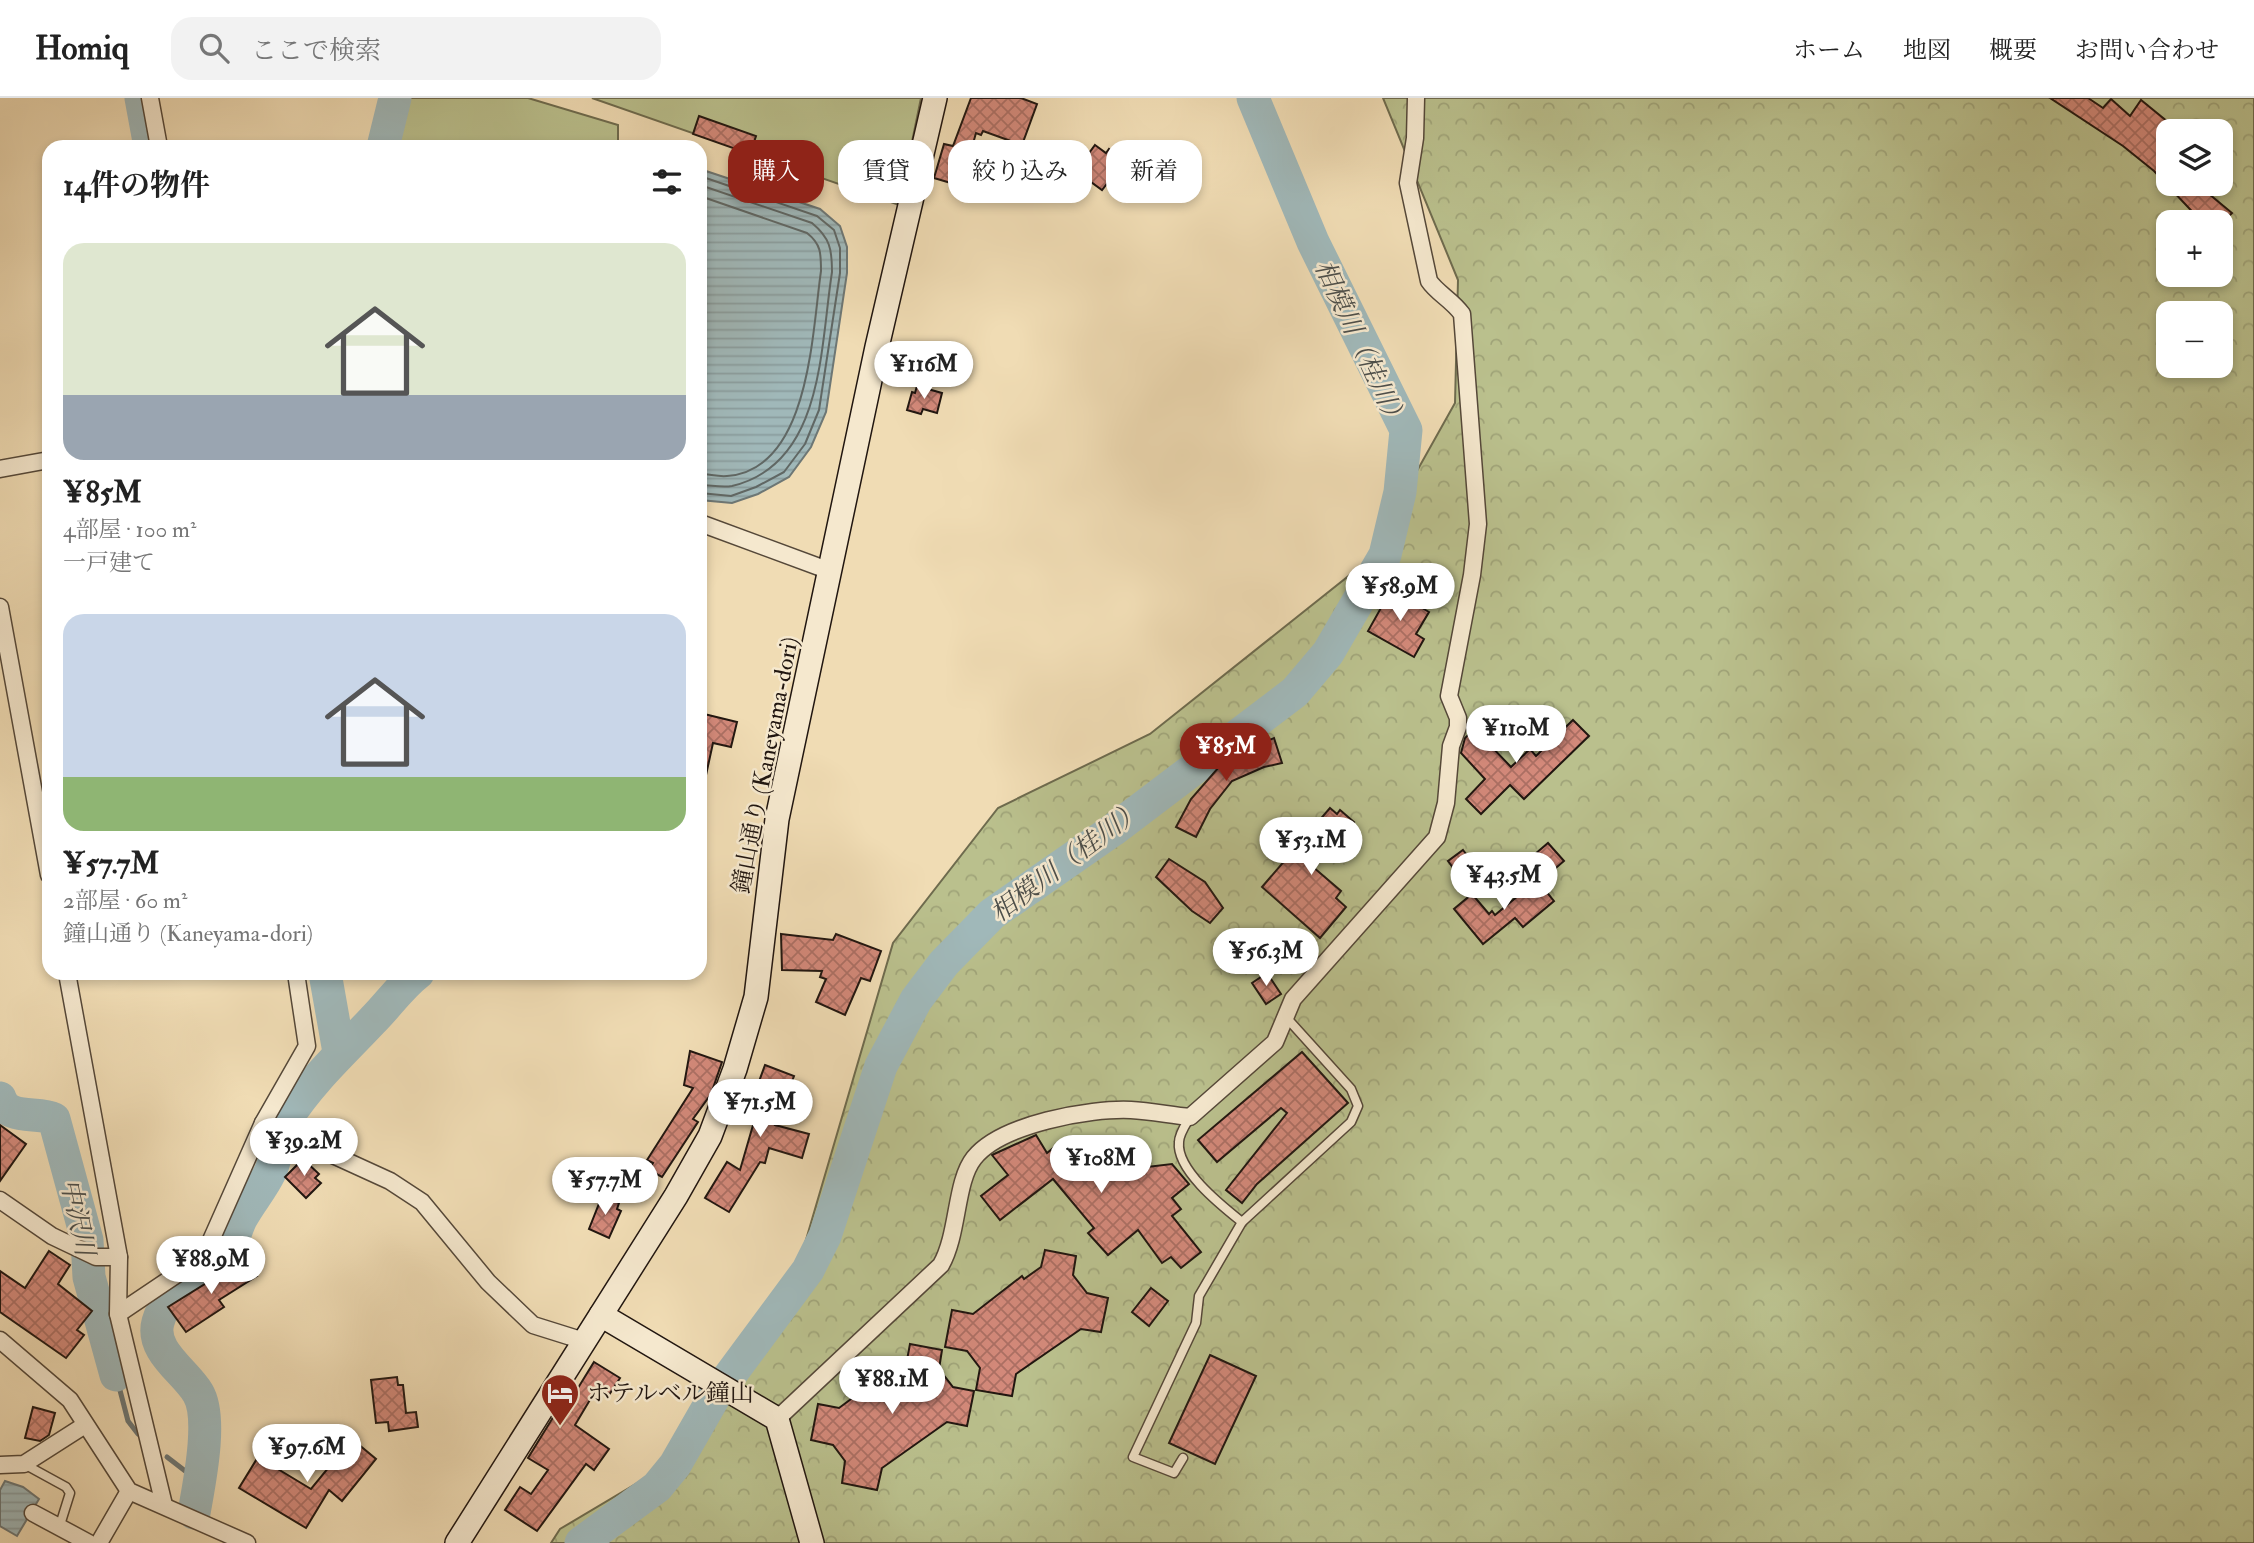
<!DOCTYPE html>
<html lang="ja">
<meta charset="utf-8">
<style>
:root{--surface:#fff;--page:#f2f2f2;--text:#222;--muted:#767676;--line:#e0e0e0;--accent:#8f2418}
body{margin:0;font-family:"IM FELL Double Pica","Noto Serif JP",serif;background:var(--page);color:var(--text);height:100vh;display:flex;flex-direction:column;font-size:26px;white-space:nowrap}
*{box-sizing:border-box;margin:0}
p{font-size:23px;color:var(--muted)}
.icon{flex:none;width:38px;height:38px;fill:none;stroke:currentColor;stroke-width:2;stroke-linecap:round;stroke-linejoin:round}
.map{position:relative;flex:1;overflow:hidden}
.details{position:absolute;left:42px;top:42px;width:665px;height:840px;display:flex;flex-direction:column;background:var(--surface);border-radius:21px;box-shadow:0 4px 10px #0003}
.details>*{flex:none}
.banner{position:absolute;left:728px;top:42px;width:665px;height:63px;display:flex;gap:14px}
.controls{position:absolute;left:2156px;top:21px;display:grid;gap:14px}
.controls a{display:grid;place-items:center;width:77px;height:77px;border-radius:14px;background:var(--surface);box-shadow:0 4px 10px #0003;font-size:35px}
.price{position:absolute;translate:-50% -60px;padding:0 16px;border-radius:24px;background:#fff;color:#222;font-size:23px;line-height:46px;filter:drop-shadow(0 2px 4px #0008)}
.price::after{content:'';position:absolute;left:50%;top:42px;width:21px;height:16px;margin-left:-10px;background:inherit;clip-path:polygon(0 0,100% 0,50% 100%)}
.price.current{background:var(--accent);color:#fff}
ul{padding:0;list-style:none}
li{display:grid;align-content:center;gap:14px;height:371px;padding:0 21px}
li span{display:grid;place-items:center;height:217px;border-radius:21px;color:#555}
li>.icon{margin-inline-start:auto}
span .icon{width:126px;height:126px;fill:#fffc;stroke-width:1}
li b{font-size:30px}
h2{display:flex;justify-content:space-between;align-items:center;height:84px;padding:0 21px;font-size:30px}
.tag{padding:0 24px;border-radius:21px;background:var(--surface);box-shadow:0 4px 10px #0003;font-size:24px;line-height:63px}
.tag.current{background:var(--accent);color:#fff}
header{display:flex;align-items:center;gap:42px;box-sizing:border-box;height:98px;padding:0 35px;background:var(--surface);border-bottom:2px solid var(--line)}
header strong{font-size:33px}
nav{display:flex;gap:38px;margin-inline-start:auto;font-size:24px}
.search{width:490px;height:63px;background:var(--page);display:flex;align-items:center;gap:18px;box-sizing:border-box;padding:0 24px;border-radius:21px;color:var(--muted);font-size:26px}
.map>svg:first-child{display:block}
.grass{fill:#bac08d;stroke:#6e6b4e;stroke-width:2}
.forest{fill:url(#forest-crowns);stroke:#6e6b4e;stroke-width:2;fill-rule:evenodd}
.water{fill:url(#water-rules);stroke:#6d7775;stroke-width:2}
.lines{fill:none;stroke-linecap:round;stroke-linejoin:round}
.shore{stroke:#606764;stroke-width:2}
.stream{stroke:#6d7775;stroke-width:5}
.river{stroke:#a0b8b9;stroke-width:33}
.building{fill:url(#building-cross-hatch);stroke:#211610;stroke-width:2}
.lane-casing{stroke:#554839;stroke-width:11}
.street-casing{stroke:#554839;stroke-width:19}
.secondary-casing{stroke:#211610;stroke-width:26}
.lane{stroke:#f5e8ce;stroke-width:8}
.street{stroke:#f5e8ce;stroke-width:16}
.secondary{stroke:#f5e8ce;stroke-width:23}
.labels{text-anchor:middle;stroke-width:5;stroke-linejoin:round;paint-order:stroke}
.street-label{font-size:24px;fill:#211610;stroke:#f5e8ce}
.poi-label{font-size:24px;fill:#211610;stroke:#f5e8ce;text-anchor:start}
.water-label{font-size:26px;font-style:italic;fill:#4d4f4b;stroke:#f5e8ce}
</style>
<header>
<strong>Homiq</strong>
<div class="search"><svg class="icon" aria-label="search" viewBox="0 0 24 24"><circle cx="10" cy="10" r="6"/><path d="M15 15l6 6"/></svg>ここで検索</div>
<nav><a>ホーム</a><a>地図</a><a>概要</a><a>お問い合わせ</a></nav>
</header>
<div class="map">
<svg width="2254" height="1445" viewBox="0 0 2254 1445">
<defs>
<pattern id="forest-crowns" width="20" height="18" patternUnits="userSpaceOnUse" patternTransform="scale(1.75)"><rect width="20" height="18" fill="#bac08d"/><path d="M2 6a3 3 0 1 1 6 0M12 15a3 3 0 1 1 6 0" fill="none" stroke="#a0a479"/></pattern>
<pattern id="water-rules" width="6" height="5" patternUnits="userSpaceOnUse" patternTransform="scale(1.75)"><rect width="6" height="5" fill="#a0b8b9"/><path d="M0 2.5h6" fill="none" stroke="#8a9d9e"/></pattern>
<pattern id="building-cross-hatch" width="8" height="8" patternUnits="userSpaceOnUse" patternTransform="scale(1.75)"><rect width="8" height="8" fill="#d3897a"/><path d="M0 0l8 8M0 8l8-8" fill="none" stroke="#ab6f63"/></pattern>
</defs>
<rect width="100%" height="100%" fill="#f0dcb4"/>
<filter id="stains"><feTurbulence type="fractalNoise" baseFrequency=".00286" numOctaves="4"/><feColorMatrix values="0 0 0 0 .2 0 0 0 0 .09 0 0 0 0 .02 0 0 0 .5 -.17"/></filter>
<radialGradient id="worn" r=".72"><stop offset=".6" stop-color="#630" stop-opacity="0"/><stop offset="1" stop-color="#630" stop-opacity=".3"/></radialGradient>
<g class="grass">
<path d="M399,0H528L618,27V49H387Z"/>
<path d="M592,0H921L899,107Z"/>
</g>
<path class="forest" d="M1383,0H2254V1445H551L560,1431L686,1356L786,1210L893,845L998,710L1150,636L1366,464L1455,305L1458,182ZM2168,33H2221V86H2168ZM2168,124H2221V177H2168ZM2168,215H2221V268H2168Z"/>
<g class="water">
<path d="M700,71L820,111L840,128L847,149V175L826,314L811,349L789,379L758,396L732,405L700,402Z"/>
<path d="M5,1383L23,1389L39,1401L17,1438L0,1428V1392Z"/>
</g>
<g class="lines">
<g class="shore">
<path d="M700,78L817,118L834,132L840,150V175L819,312L805,346L784,374L756,389L731,398L700,395"/>
<path d="M700,87L812,125C830,140 832,151 832,174C820,250 824,366 732,388C722,390 710,387 700,387"/>
<path d="M700,98L807,135C821,146 821,155 821,173C812,234 810,372 727,378C718,379 709,376 700,376"/>
</g>
<g class="stream">
<path d="M116,1277L128,1323L138,1336"/>
<path d="M167,1359L193,1379L194,1416"/>
</g>
<g class="river">
<path d="M141,0L150,49"/>
<path d="M383,49L395,0"/>
<path d="M325,875L339,954"/>
<path d="M0,1000C7,1023 37,1013 54,1021L87,1142L89,1179L116,1277"/>
<path d="M287,1020C312,982 342,955 373,922C389,906 400,889 418,875"/>
<path d="M194,1415C199,1386 213,1320 198,1295C185,1273 150,1253 158,1224C166,1193 194,1190 215,1172C232,1157 232,1140 241,1121C255,1095 276,1077 277,1046"/>
<path d="M581,1445L657,1389L675,1367L714,1299L808,1172L825,1138L881,968L916,902L944,865L992,816L1113,732L1295,594L1328,555L1385,457L1400,394L1406,332L1313,144L1253,0"/>
</g>
</g>
<g class="building">
<path d="M971,0H1021L1037,6L1022,47L983,33L981,37L976,35L961,88L934,80L944,46L953,48Z"/>
<path d="M2050,0H2088L2103,10L2111,1L2130,18L2141,2L2168,24V86H2197L2232,115L2223,124H2202L2154,73L2123,48Z"/>
<path d="M699,18L756,38L750,56L693,36Z"/>
<path d="M1095,47L1106,55L1109,51L1121,60L1118,64L1122,66L1102,92L1076,73Z"/>
<path d="M917,288L942,295L937,315L923,311L921,316L907,312L912,294L915,295Z"/>
<path d="M1391,492L1429,514L1416,536L1424,541L1414,559L1368,533Z"/>
<path d="M700,615L737,624L731,649L713,645L706,677L700,676Z"/>
<path d="M1573,622L1589,638L1524,701L1510,687L1481,716L1466,701L1485,681L1461,655L1465,640L1479,627L1490,639L1486,643L1511,669L1530,651L1536,658Z"/>
<path d="M1274,640L1282,665L1264,669L1232,683L1210,711L1196,739L1176,729L1191,701L1226,661Z"/>
<path d="M1330,710L1337,716L1340,712L1354,724L1313,769L1341,793L1336,800L1346,809L1320,840L1262,789Z"/>
<path d="M1548,745L1564,763L1544,780L1528,762Z"/>
<path d="M1463,752L1480,774L1476,778L1479,782L1468,790L1448,763Z"/>
<path d="M1169,761L1205,784L1223,810L1210,825L1192,813L1156,779Z"/>
<path d="M1537,782L1554,803L1523,829L1515,820L1483,846L1454,811L1472,796L1489,816L1492,813L1495,817Z"/>
<path d="M781,836L833,842L836,836L881,853L870,883L861,880L845,917L816,904L826,881L820,879L822,873L782,872Z"/>
<path d="M1267,875L1281,896L1266,906L1252,885Z"/>
<path d="M690,953L722,964L711,996L693,1021L698,1024L662,1079L649,1072L653,1065L647,1062L693,990L684,987Z"/>
<path d="M1302,954L1348,1005L1257,1086L1242,1105L1226,1092L1287,1015L1281,1010L1217,1064L1198,1042Z"/>
<path d="M765,967L794,978L775,1027L809,1036L802,1060L769,1050L765,1065L760,1064L729,1114L705,1100L727,1064L740,1072L760,1003L753,1000Z"/>
<path d="M0,1027L26,1046L0,1083Z"/>
<path d="M1036,1037L1047,1055L1057,1047L1079,1075L1123,1040L1147,1069L1172,1066L1189,1086L1172,1100L1181,1111L1172,1118L1201,1154L1181,1170L1171,1159L1162,1165L1138,1132L1108,1157L1088,1135L1094,1130L1053,1081L1000,1122L981,1098L1008,1077L992,1057Z"/>
<path d="M303,1061L319,1076L315,1080L321,1085L306,1100L285,1079Z"/>
<path d="M602,1098L619,1105L617,1111L621,1113L609,1140L589,1131Z"/>
<path d="M1045,1152L1076,1158L1073,1177L1087,1195L1108,1200L1101,1234L1081,1231L1016,1276L1012,1298L976,1292L980,1270L967,1253L945,1249L952,1212L973,1216L1022,1178L1024,1181L1041,1169Z"/>
<path d="M49,1153L70,1167L58,1186L92,1213L77,1232L84,1237L66,1260L0,1214V1173L25,1190Z"/>
<path d="M245,1161L257,1178L219,1202L224,1209L186,1234L168,1209Z"/>
<path d="M1151,1190L1168,1203L1149,1228L1132,1214Z"/>
<path d="M910,1246L942,1252L939,1271L953,1289L974,1293L967,1328L947,1324L882,1370L877,1392L842,1385L845,1363L833,1347L811,1342L818,1306L839,1310L855,1298L853,1295L888,1271L890,1275L907,1262Z"/>
<path d="M1210,1257L1256,1278L1215,1366L1169,1345Z"/>
<path d="M594,1264L620,1280L609,1297L597,1290L575,1327L609,1351L594,1372L586,1366L537,1433L505,1412L520,1389L531,1396L548,1372L528,1360L573,1287L578,1290Z"/>
<path d="M397,1279L398,1287H403L406,1315L416,1314L418,1329L389,1333L388,1324L376,1325L371,1282Z"/>
<path d="M33,1309L55,1315L49,1337L40,1343L25,1340Z"/>
<path d="M352,1341L376,1361L342,1403L329,1392L306,1430L239,1390L258,1359L311,1391Z"/>
</g>
<g class="lines">
<defs>
<g id="lane">
<path d="M1190,1019C1186,1026 1179,1036 1179,1044C1176,1072 1222,1108 1242,1124"/>
<path d="M1183,1360L1174,1375L1133,1359L1196,1225L1199,1198L1242,1124L1351,1024L1358,1008L1351,991L1285,918"/>
<path d="M24,1366L66,1389L70,1395L60,1427"/>
</g>
<g id="street">
<path d="M150,0L159,49"/>
<path d="M0,371L49,362"/>
<path d="M700,425L830,473"/>
<path d="M0,509L49,777"/>
<path d="M67,875L119,1159L118,1216L164,1407"/>
<path d="M263,1025L390,1083L422,1104L488,1184L533,1227L584,1243"/>
<path d="M0,1102L52,1138L96,1159H119"/>
<path d="M118,1216L204,1158L263,1025L307,948L296,875"/>
<path d="M0,1242L70,1302L129,1393L247,1445"/>
<path d="M777,1321L941,1167C959,1135 955,1084 974,1060C1001,1026 1090,1010 1131,1012C1150,1013 1170,1017 1190,1019L1275,944L1293,901L1437,739L1446,705L1451,648L1458,629V620L1449,598L1472,477L1478,426L1462,216C1452,202 1437,195 1429,183L1408,85L1415,40L1416,0"/>
<path d="M0,1367L24,1366L85,1327"/>
<path d="M33,1415L89,1445"/>
<path d="M99,1445L129,1393"/>
</g>
<g id="secondary">
<path d="M601,1217L777,1321L812,1445"/>
<path d="M457,1445L676,1098L710,1038L735,971L756,899L777,721L877,249L935,0"/>
</g>
</defs>
<use href="#lane" class="lane-casing"/>
<use href="#street" class="street-casing"/>
<use href="#secondary" class="secondary-casing"/>
<use href="#lane" class="lane"/>
<use href="#street" class="street"/>
<use href="#secondary" class="secondary"/>
</g>
<defs>
<symbol id="hotel-pin" viewBox="-11 -11 22 30"><path d="M0 17L-7.5 6A9.5 9.5 0 1 1 7.5 6Z" fill="#8f2418" stroke="#f5e8ce"/><path d="M-6-4.5h1.5V1H6V5H4.5V3h-9V5H-6ZM-4 0a1.8 1.8 0 1 1 3.6 0ZM.5 0V-2.5h3Q6-2.5 6 0Z" fill="#fff"/></symbol>
</defs>
<g fill-rule="evenodd">
<use href="#hotel-pin" x="538" y="1273" width="44" height="60"/>
</g>
<g class="labels">
<g class="street-label">
<text transform="translate(765 667) rotate(-79)" y="8">鐘山通り (Kaneyama-dori)</text>
</g>
<g class="poi-label">
<text x="587" y="1303">ホテルベル鐘山</text>
</g>
<g class="water-label">
<text transform="translate(1361 246) rotate(65)" y="9">相模川（桂川）</text>
<text transform="translate(1066 763) rotate(-37)" y="9">相模川（桂川）</text>
<text transform="translate(78 1119) rotate(78)" y="9">中沢川</text>
</g>
</g>
<rect width="100%" height="100%" filter="url(#stains)"/>
<rect width="100%" height="100%" fill="url(#worn)"/>
</svg>
<div class="controls">
<a><svg class="icon" aria-label="layers" viewBox="0 0 24 24"><path d="M12 4l9 5-9 5-9-5zM3 14l9 5 9-5"/></svg></a>
<a>+</a>
<a>−</a>
</div>
<b class="price" style="left:924px;top:303px">¥116M</b>
<b class="price" style="left:1400px;top:525px">¥58.9M</b>
<b class="price" style="left:1516px;top:667px">¥110M</b>
<b class="price current" style="left:1226px;top:685px">¥85M</b>
<b class="price" style="left:1311px;top:779px">¥53.1M</b>
<b class="price" style="left:1504px;top:814px">¥43.5M</b>
<b class="price" style="left:1266px;top:890px">¥56.3M</b>
<b class="price" style="left:760px;top:1041px">¥71.5M</b>
<b class="price" style="left:304px;top:1080px">¥39.2M</b>
<b class="price" style="left:1101px;top:1097px">¥108M</b>
<b class="price" style="left:605px;top:1119px">¥57.7M</b>
<b class="price" style="left:211px;top:1198px">¥88.9M</b>
<b class="price" style="left:892px;top:1318px">¥88.1M</b>
<b class="price" style="left:307px;top:1386px">¥97.6M</b>
<div class="banner">
<a class="tag current">購入</a>
<a class="tag">賃貸</a>
<a class="tag">絞り込み</a>
<a class="tag">新着</a>
</div>
<section class="details">
<h2>14件の物件<svg class="icon" aria-label="filters" viewBox="0 0 24 24"><path d="M4 7h16M4 17h16"/><circle cx="9" cy="7" r="2"/><circle cx="15" cy="17" r="2"/></svg></h2>
<ul>
<li><span style="background:linear-gradient(#dfe7d0 70%,#9aa5b1 0)"><svg class="icon" aria-label="home" viewBox="0 0 24 24"><path d="M3 11l9-7 9 7M6 9v11h12V9"/></svg></span><div><b>¥85M</b><p>4部屋 · 100 m²</p><p>一戸建て</p></div></li>
<li><span style="background:linear-gradient(#c9d6e8 75%,#8fb573 0)"><svg class="icon" aria-label="home" viewBox="0 0 24 24"><path d="M3 11l9-7 9 7M6 9v11h12V9"/></svg></span><div><b>¥57.7M</b><p>2部屋 · 60 m²</p><p>鐘山通り (Kaneyama-dori)</p></div></li>
</ul>
</section>
</div>
